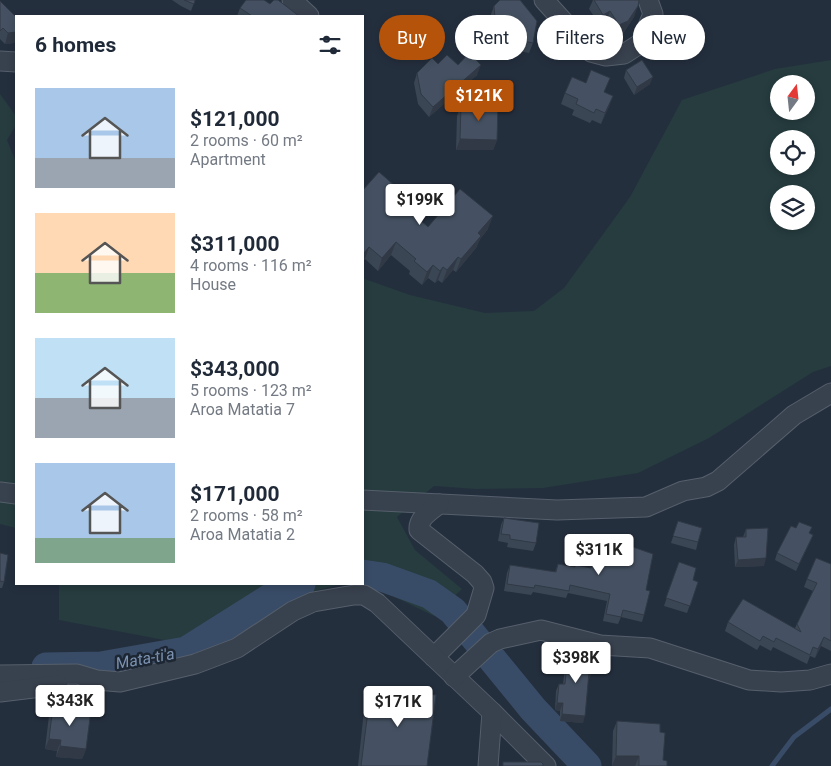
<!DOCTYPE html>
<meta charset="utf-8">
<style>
:root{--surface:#fff;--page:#f6f6f7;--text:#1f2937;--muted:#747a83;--accent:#b45309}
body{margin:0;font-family:Roboto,sans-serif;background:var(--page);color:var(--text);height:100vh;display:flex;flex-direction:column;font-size:19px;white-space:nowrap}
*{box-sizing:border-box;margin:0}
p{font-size:16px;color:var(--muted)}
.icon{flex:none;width:28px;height:28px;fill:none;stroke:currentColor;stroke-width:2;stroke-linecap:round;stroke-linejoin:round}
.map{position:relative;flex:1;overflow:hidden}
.details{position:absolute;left:15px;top:15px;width:349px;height:570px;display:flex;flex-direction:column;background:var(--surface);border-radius:0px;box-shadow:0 2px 8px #0003}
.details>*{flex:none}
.guide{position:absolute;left:379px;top:15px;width:376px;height:45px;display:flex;gap:10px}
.needle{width:32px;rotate:15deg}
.buttons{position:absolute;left:770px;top:75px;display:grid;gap:10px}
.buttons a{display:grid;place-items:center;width:45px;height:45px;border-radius:50%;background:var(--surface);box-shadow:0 2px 8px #0003;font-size:25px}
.price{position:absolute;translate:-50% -42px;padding:0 11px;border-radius:5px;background:#fff;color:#222;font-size:16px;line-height:32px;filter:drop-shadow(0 1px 2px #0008)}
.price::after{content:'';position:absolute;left:50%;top:30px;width:15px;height:11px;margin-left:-8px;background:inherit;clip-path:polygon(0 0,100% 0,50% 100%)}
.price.selected{background:var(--accent);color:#fff}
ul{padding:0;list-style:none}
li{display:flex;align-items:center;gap:15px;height:125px;padding:0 20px}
li span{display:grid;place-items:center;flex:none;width:140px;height:100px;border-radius:0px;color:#555}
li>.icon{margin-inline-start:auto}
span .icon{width:60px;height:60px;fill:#fffc;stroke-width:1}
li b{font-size:21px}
h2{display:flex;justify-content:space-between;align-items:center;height:60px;padding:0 20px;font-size:21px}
.tag{padding:0 18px;border-radius:22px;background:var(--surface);box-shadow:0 2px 8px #0003;font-size:18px;line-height:45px}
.tag.selected{background:var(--accent);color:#fff}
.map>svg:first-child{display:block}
.green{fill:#263c3f;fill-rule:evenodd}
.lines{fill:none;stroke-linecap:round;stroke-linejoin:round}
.stream{stroke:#394c67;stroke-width:5}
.river{stroke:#394c67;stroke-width:29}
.street-casing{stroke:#565f6c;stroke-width:21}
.street{stroke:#38414e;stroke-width:19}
.wall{fill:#3b4654}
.shaded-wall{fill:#303945}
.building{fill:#455162;stroke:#303945}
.labels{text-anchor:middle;stroke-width:5;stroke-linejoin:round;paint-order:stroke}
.water-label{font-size:16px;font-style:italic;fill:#7c92b1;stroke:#1d2633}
</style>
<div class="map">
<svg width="831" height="766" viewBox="0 0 831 766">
<rect width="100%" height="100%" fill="#242f3e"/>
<g class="green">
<path d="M831,60V366L813,372L709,438L638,473L543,488L476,489L434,486L397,517L415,550L462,589L434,616L366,583H363L362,278L410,295L485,313L534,311L564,288L630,197L682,100L775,69ZM779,84H806V111H779ZM779,139H806V166H779ZM779,194H806V221H779Z"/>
<path d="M0,94L16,116V125L7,140L16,162V528L0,524Z"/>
<path d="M59,584H342L298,595L259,621L206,648L59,620Z"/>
</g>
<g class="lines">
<path class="stream" d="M772,766L794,737L831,709"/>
<g class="river">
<path d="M362,574L382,577L429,594L453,611L533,709L587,766"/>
<path d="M46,667L101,666L186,651L281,591L301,584"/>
</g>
<defs>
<g id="street">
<path d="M292,0L309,16"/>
<path d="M544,0L591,52L606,56L624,54L641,43L653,14L648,0"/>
<path d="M0,61L16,62"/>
<path d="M0,492L16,494"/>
<path d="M362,500L557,510L646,507L683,491L706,487L718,481L794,415L831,393"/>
<path d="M434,657L476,615L484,588L482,582L475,574L419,530C418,518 430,511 439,504"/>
<path d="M0,675L77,674L97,680L120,682L195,664L237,648L293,611L313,602L354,595H364L377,603L492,712L546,766"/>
<path d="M454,677L491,643L500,639L541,630L600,645L650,648L749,680L781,682L810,680L831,674"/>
<path d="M0,692L58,685"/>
<path d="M488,766L492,712"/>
</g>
</defs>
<use href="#street" class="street-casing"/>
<use href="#street" class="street"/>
</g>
<g class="wall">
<path d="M172,0H195L191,11L181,6Z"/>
<path d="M593,0H594L634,17L624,32L615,36L606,22L600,25L589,9Z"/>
<path d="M0,1L14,43L5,44L0,39Z"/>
<path d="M270,4L299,16H237L240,8Z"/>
<path d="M494,6L533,43L529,53L509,49L491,29L490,17Z"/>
<path d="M438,64L458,65L477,75L429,117L418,104L414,83L417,73Z"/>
<path d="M626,70L650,84L634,95L624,78Z"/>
<path d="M604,92L613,96L601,124L592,120L590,123L572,115L574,110L561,104L565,93Z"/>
<path d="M461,105L497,140L493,150H456L457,116Z"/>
<path d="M362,191L407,209L428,227L488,229L480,239L476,248L456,272L453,270L442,283L438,280L435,283L428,278L422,285L409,274L410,271L391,255L378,271L365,259L362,262Z"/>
<path d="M504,518L536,543L533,551L507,547L508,543L498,541L501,525Z"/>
<path d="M678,521L698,542L696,550L671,543Z"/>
<path d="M812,527L809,533L813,535L810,542L796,571L775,560L777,553L796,528Z"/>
<path d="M746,529L764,566L735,567L734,545L736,537H743Z"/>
<path d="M598,535L646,590L644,615L642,622L621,617L618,624L603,621L607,601L568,593L566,598L533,592L531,595L504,591L507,573L510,565L555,572L558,564L574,567L575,565L590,568L595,542Z"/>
<path d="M0,553L4,582L2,588H0Z"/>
<path d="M679,562L693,580L698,582L687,613L664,606Z"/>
<path d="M831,564V651L821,646L815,658L810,656L807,664L773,647L771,651L760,645L757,650L725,631L728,622L795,628L813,591L804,587L807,579Z"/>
<path d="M568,652L589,680L588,679L583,723L560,721V711L555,710L556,691L559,684H563L566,659Z"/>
<path d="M371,687L427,766H358L365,701Z"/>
<path d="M53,706L86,749L82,759L56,757L57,751L45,749L49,716Z"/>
<path d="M617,721L660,732L663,760L667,766H612L613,731Z"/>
</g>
<g class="shaded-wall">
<path d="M638,6L634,17L624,32L615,36L619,25Z"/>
<path d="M610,11L606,22L600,25L603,15Z"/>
<path d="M16,32V41L14,43L5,44L8,33Z"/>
<path d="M481,65L477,75L429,117L433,107Z"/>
<path d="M653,77L650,84L634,95L637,87Z"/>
<path d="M613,96L609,107L601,124L605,113Z"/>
<path d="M460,139L497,140L493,150H456Z"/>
<path d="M410,199L406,211L404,206Z"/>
<path d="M493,216L488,229L480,239L476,248L456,272L461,259L478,233Z"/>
<path d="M396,242L391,255L378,271L382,258Z"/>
<path d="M369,247L365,259L362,262L363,254Z"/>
<path d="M458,257L453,270L442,283L447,270Z"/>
<path d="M433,265L428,278L422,285L427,272Z"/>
<path d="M443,267L438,280L435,283L440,271Z"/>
<path d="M766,558L764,566L735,567L738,560Z"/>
<path d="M824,637L821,646L815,658L818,649Z"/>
<path d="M589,672H592L589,680L586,679Z"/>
<path d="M557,703H563L560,711L555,710Z"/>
<path d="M562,714L585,716L583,723L560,721Z"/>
<path d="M49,739L61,740L57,751L45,749Z"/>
<path d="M60,746L86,749L82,759L56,757Z"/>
<path d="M616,756H639L635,766H612Z"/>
</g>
<g class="building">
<path d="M184,0H195L194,4Z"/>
<path d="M246,0H264L270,4L274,0H278L299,16H252L240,8Z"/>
<path d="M500,0H520L537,21L533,43L513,39L495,18L494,6Z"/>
<path d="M594,0H639L638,6L628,21L619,25L610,11L603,15Z"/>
<path d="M0,1L16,17V32L8,33L3,28L0,31Z"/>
<path d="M469,53L481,65L433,107L421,94L417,73L432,58L438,64L447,55L458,65Z"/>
<path d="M642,60L653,77L637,87L626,70Z"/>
<path d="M591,70L610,78L604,92L613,96L605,113L596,109L594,113L576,104L578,99L565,93L572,77L586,83Z"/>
<path d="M461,105H498L497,140L460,139Z"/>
<path d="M379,172L410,199L404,206L428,227L460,189L493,216L478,233L481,236L461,259L458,257L447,270L443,267L440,271L433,265L427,272L414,261L416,259L396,242L382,258L369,247L363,254L362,191Z"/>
<path d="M504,518L539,523L536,543L510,539V535L501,534Z"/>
<path d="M678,521L702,528L698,542L673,536Z"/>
<path d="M799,522L812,527L809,533L813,535L799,564L777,553L791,526L796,528Z"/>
<path d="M768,528L766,558L738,560L736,537H746V529Z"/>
<path d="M598,535L653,554L646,590L650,591L644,615L623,610L621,617L606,614L610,594L570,585L569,591L535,585L534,588L507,584L510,565L556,572L558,564L575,567V565L591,568Z"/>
<path d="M0,553L8,555L4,582L0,581Z"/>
<path d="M816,558L831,564V641L824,637L818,649L813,647L810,655L776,638L774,642L763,636L760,641L728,622L743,599L801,632L797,624L817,583L807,579Z"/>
<path d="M679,562L696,568L693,580L698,582L690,606L666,598Z"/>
<path d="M568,652L594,655L592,672H589L585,716L562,714L563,703H557L559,684H565Z"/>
<path d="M371,687L436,695L427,766H361Z"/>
<path d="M53,706L91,710L86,749L60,746L61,740L49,739Z"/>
<path d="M617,721L660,724V732L665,733L663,760L667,761V766H639V756H616Z"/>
<path d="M503,762H541L543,764V766H503Z"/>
</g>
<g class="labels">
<g class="water-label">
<text transform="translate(145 658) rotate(-10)" y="6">Mata-ti'a</text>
</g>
</g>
</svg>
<div class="buttons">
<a><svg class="needle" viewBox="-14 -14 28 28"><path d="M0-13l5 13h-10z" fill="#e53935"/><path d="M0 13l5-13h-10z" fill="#747a83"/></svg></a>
<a><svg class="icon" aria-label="locate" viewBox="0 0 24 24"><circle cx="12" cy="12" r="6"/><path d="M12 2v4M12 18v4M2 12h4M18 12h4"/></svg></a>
<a><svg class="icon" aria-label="layers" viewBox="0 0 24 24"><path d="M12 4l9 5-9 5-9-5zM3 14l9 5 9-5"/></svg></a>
</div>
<b class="price selected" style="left:479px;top:122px">$121K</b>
<b class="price" style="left:420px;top:226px">$199K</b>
<b class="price" style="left:599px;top:576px">$311K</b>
<b class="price" style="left:576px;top:684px">$398K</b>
<b class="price" style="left:70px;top:727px">$343K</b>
<b class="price" style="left:398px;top:728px">$171K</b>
<div class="guide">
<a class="tag selected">Buy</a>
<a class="tag">Rent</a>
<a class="tag">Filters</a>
<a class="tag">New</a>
</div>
<section class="details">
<h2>6 homes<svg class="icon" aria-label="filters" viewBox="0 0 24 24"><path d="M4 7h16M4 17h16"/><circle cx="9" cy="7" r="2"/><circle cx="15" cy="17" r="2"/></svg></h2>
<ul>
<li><span style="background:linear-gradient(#a9c7e8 70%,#9aa5b1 0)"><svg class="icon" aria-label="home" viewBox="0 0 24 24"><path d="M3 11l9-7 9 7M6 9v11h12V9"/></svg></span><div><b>$121,000</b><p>2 rooms · 60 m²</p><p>Apartment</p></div></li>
<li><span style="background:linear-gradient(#ffd9b3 60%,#8fb573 0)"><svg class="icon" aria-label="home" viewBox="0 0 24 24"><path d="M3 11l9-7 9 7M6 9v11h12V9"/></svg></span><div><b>$311,000</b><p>4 rooms · 116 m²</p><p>House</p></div></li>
<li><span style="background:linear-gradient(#bfe0f5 60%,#9aa5b1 0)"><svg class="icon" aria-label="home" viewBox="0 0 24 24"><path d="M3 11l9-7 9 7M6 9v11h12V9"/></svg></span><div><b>$343,000</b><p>5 rooms · 123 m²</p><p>Aroa Matatia 7</p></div></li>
<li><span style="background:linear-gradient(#a9c7e8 75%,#7fa58c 0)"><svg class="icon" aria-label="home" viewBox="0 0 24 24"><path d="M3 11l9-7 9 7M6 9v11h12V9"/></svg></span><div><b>$171,000</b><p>2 rooms · 58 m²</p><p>Aroa Matatia 2</p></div></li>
</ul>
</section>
</div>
